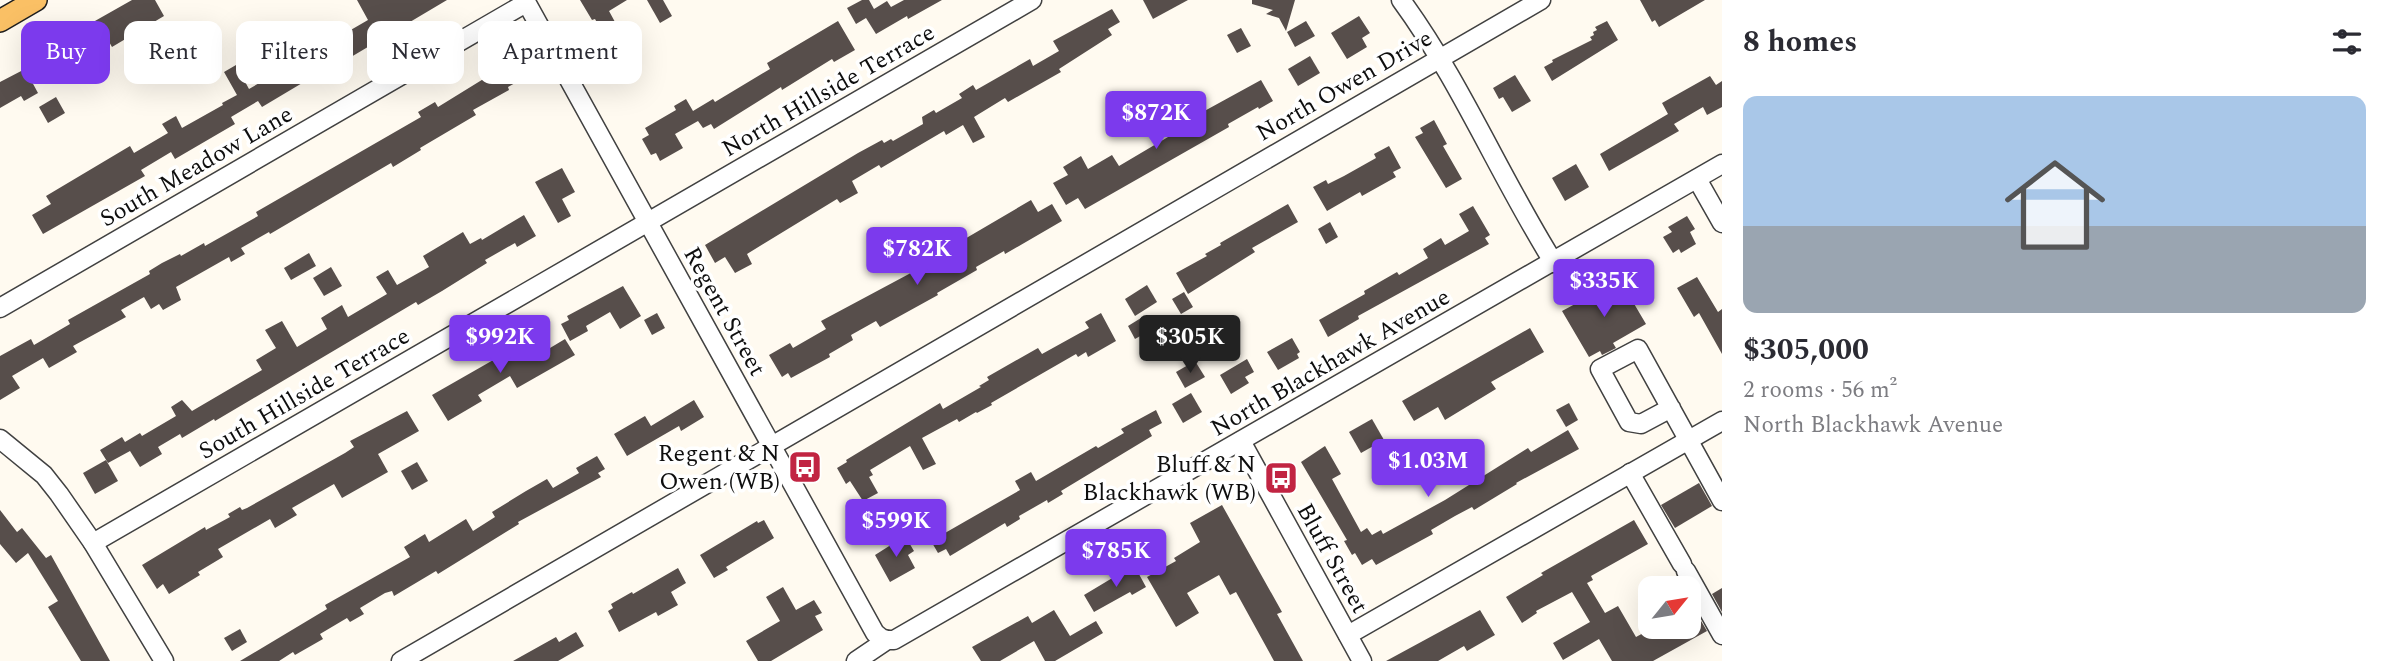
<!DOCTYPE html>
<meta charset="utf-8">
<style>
:root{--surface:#fff;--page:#f7f7f7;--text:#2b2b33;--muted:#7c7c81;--line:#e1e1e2;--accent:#7c3aed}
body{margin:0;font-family:Spectral,serif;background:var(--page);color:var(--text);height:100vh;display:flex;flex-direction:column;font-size:26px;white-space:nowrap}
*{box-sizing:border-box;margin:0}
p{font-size:23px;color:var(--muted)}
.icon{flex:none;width:38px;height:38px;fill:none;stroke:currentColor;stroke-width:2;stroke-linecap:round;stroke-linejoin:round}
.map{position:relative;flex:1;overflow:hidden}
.side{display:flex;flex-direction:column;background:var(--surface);width:665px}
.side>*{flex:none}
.hud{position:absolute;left:21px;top:21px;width:665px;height:63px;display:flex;gap:14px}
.needle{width:46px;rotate:60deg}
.buttons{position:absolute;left:1638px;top:576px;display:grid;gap:14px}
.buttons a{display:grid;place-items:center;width:63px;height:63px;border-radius:14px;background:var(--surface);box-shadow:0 7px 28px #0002;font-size:35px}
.price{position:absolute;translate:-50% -60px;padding:0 16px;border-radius:7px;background:var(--accent);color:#fff;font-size:23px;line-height:46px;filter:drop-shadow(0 2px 4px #0008)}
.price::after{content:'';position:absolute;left:50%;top:42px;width:21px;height:16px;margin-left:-10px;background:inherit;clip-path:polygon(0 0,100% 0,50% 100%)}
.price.current{background:#222;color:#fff}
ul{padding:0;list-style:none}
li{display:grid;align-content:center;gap:14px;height:371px;padding:0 21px}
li+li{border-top:2px solid var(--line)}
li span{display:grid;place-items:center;height:217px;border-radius:14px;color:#555}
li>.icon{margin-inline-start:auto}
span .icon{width:126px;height:126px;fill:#fffc;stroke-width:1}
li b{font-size:30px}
h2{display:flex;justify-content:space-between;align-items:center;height:84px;padding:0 21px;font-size:30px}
.tag{padding:0 24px;border-radius:14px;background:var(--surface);box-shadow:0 7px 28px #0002;font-size:24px;line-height:63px}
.tag.current{background:var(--accent);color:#fff}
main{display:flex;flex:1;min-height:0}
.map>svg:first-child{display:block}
.building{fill:#574e4b}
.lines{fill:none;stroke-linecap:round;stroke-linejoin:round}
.minor-casing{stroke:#414141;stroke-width:21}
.major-casing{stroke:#1f1f1f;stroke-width:24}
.minor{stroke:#fff;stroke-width:18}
.major{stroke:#fac065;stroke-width:21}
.labels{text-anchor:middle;stroke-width:7;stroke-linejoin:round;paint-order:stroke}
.street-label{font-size:24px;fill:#0e0e0e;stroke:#fff}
.poi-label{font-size:24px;fill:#0e0e0e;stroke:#fff;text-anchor:end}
</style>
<main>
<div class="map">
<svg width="1722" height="661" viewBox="0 0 1722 661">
<rect width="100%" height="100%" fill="#fffaf0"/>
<g class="building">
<path d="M132,0H155L164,16L112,47L108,40L104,41L60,66L49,47Z"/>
<path d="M357,0H447L351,57L348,52L317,70L319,73L262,107L258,101L231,117L235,124L175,159L171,152L141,170L145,176L43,234L32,215L51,204L46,196L130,146L134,153L168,133L162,124L176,116L182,128L223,105L222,103L237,95L224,72L236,65L249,89L368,20Z"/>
<path d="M580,0H627L609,11L615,22L601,30L595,19L592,20Z"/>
<path d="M647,0H663L672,16L660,23Z"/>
<path d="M862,0H869L874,9L887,1L891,7L904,0H942L908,19L907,16L876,34L866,18L856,24L847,8Z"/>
<path d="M1143,0H1188L1153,19Z"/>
<path d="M1252,0H1295L1286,31L1279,18L1266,14L1273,10L1252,4Z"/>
<path d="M1640,0H1705L1659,27L1655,20L1652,22Z"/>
<path d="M1112,9L1120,22L1108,29L1112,35L1059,69L1061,72L1008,102L1005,98L974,117L985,137L973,143L963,125L946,135L944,131L881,168L879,165L852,181L858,193L840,203L837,199L747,254L752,264L735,273L725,257L715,263L705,245L858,153L882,140L884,143L891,139L893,141L923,124L922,117L934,110L936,113L962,98L959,94L973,85L976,90L1030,59L1033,66L1059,51L1053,41Z"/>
<path d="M1359,16L1370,33L1362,38L1367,47L1347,59L1331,33Z"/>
<path d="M838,21L855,50L834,62L832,59L782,90L781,87L714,129L711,124L703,128L698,121L675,134L683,148L660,161L656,153L651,155L642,139L649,135L645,128L676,110L674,106L686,99L693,111L713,99L715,102L770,69L767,63Z"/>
<path d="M1306,21L1315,36L1295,47L1287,32Z"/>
<path d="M1607,21L1618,40L1552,81L1544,67L1553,62L1552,60L1592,40L1590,37L1594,35L1593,32L1597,30L1595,27Z"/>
<path d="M1241,28L1251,46L1237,53L1227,35Z"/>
<path d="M1310,56L1320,73L1298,86L1288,69Z"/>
<path d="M517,66L524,78L508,87L509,90L473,110L476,115L420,148L421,150L393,167L391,163L270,234L269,232L241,248L245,254L231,262L229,257L176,287L181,300L163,310L159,304L151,309L144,297L121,310L126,317L73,346L77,352L49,368L43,358L12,376L20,388L0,400V356L31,339L34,345L70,324L68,320L150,274L149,271L162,263L180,254L181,256L204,243L205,246L258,216L256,212L421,117L418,112L435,102L438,107L498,70L501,75Z"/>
<path d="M25,69L38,93L24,101L21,96L0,108V82Z"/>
<path d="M1515,75L1531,101L1512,112L1503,97L1499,99L1493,88Z"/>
<path d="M1710,76L1716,85L1722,81V107L1707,115L1703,107L1674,124L1679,131L1609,171L1600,154L1668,114L1662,103Z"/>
<path d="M1261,80L1273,101L1259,109L1258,107L1228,124L1229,127L1085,209L1078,198L1066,205L1053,183L1068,175L1063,167L1081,156L1088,169L1112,155L1119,166L1190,124L1188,120Z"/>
<path d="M56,97L65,113L48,123L39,107Z"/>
<path d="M1434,120L1447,144L1443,146L1462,179L1446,188L1415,137L1423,133L1420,128Z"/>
<path d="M1389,146L1401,168L1393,172L1396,177L1362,196L1360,192L1327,211L1313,187L1326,180L1328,184L1344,176L1376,158L1374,154Z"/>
<path d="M1576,164L1589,187L1565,201L1552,178Z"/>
<path d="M562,168L575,192L562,199L571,216L558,223L535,182Z"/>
<path d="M1031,200L1038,212L1052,204L1062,221L1005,254L1004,251L976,267L977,270L937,293L938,295L880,327L876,321L851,335L853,340L829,354L830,357L819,363L791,378L788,373L782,377L769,355L790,343L793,348L826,329L821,321L922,267L924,270L954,252L951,247Z"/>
<path d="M1288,204L1298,222L1252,248L1255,252L1188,294L1176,273L1207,256L1205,254L1221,245L1220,243Z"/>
<path d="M1473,206L1490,235L1485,238L1489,244L1358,316L1359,319L1328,337L1319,320L1365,294L1364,291L1397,272L1399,275L1428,258L1423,249L1441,238L1445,245L1469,231L1459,214Z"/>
<path d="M524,215L536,236L517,247L515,243L485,260L487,263L442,291L418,305L416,302L215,421L214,419L182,438L180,434L158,447L162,454L140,467L130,451L108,463L100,450L122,437L125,442L140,433L142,436L176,416L171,407L182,400L192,411L262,370L256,360L276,348L265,330L282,321L297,347L327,329L321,318L342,305L348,317L387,294L376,277L388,270L397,285L429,267L423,256L463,232L470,244L481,238L482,240Z"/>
<path d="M1687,216L1695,229L1690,232L1696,244L1681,253L1679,249L1673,253L1663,237L1672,232L1668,227Z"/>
<path d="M1330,222L1338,237L1326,244L1318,229Z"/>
<path d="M309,253L316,266L291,280L284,268Z"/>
<path d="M331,267L342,286L324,296L313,278Z"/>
<path d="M1697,277L1718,312L1722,309V354L1699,313L1694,317L1677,288Z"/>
<path d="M1620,280L1646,324L1613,343L1616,348L1602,355L1600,351L1589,357L1562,311Z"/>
<path d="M1147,285L1157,302L1135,316L1125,299Z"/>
<path d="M623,286L641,316L620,329L610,312L586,326L588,331L570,341L561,324L569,320L567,316Z"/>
<path d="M1184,292L1193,307L1181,314L1172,299Z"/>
<path d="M657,313L665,328L652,335L644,320Z"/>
<path d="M1101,313L1116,341L1088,357L1086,352L1078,357L1076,354L991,403L992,405L977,413L976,412L959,422L957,419L922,438L936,464L923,470L910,446L870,470L873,475L869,477L878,493L863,501L850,481L846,484L837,468L847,462L846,460L940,403L943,409L981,387L979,386L989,380L987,377L1038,348L1042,354L1089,328L1085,322Z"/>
<path d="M1141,318L1149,331L1135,339L1128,326Z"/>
<path d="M1530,328L1544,352L1491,382L1496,389L1445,420L1438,407L1414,421L1402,401Z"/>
<path d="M1292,338L1300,352L1297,354L1299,358L1278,370L1267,352Z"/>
<path d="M565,339L575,355L517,388L510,376L478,395L482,401L448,421L432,395L509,351L507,348L519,341L523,347L532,342L540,354Z"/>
<path d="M1247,359L1254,372L1245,377L1249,383L1231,394L1220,375Z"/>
<path d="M1195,361L1205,377L1185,388L1176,372Z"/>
<path d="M1191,393L1202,412L1183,423L1172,404Z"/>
<path d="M694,400L704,417L681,431L679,426L627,456L614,434L645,416L651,426Z"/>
<path d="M1569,403L1578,420L1566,427L1556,410Z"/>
<path d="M1156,410L1162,423L1149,430L1152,436L1061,491L1063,494L1048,503L1047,500L1019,516L1020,519L1007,527L1005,523L950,556L946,549L938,553L931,541L1020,490L1015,481L1031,472L1036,481L1096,446L1098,448L1124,433L1121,429Z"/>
<path d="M407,411L419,431L378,454L388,472L342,498L334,484L292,508L297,515L275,528L270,519L218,549L223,557L198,572L200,575L169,594L163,584L157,589L142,565L205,527L206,530L230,517L228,514L240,507L242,510L247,508L345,453L354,447L350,441Z"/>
<path d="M1372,419L1384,440L1361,453L1349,432Z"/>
<path d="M1568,430L1579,449L1516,483L1517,484L1474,510L1472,507L1455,516L1431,530L1433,534L1376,565L1372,559L1362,565L1355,553L1352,555L1344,541L1347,540L1301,462L1325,446L1341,474L1332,479L1361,532L1367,528L1372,535L1381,530L1383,534L1445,500L1528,448L1531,452Z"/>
<path d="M597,456L605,469L598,473L601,477L518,522L519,524L438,574L436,571L394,596L392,591L385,593L360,608L364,614L350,622L347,618L320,634L323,639L295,655L293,652L279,661H240L327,609L325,605L410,557L404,547L425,534L429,542L466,519L473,531L495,517L492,512L526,491L547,479L553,488L579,473L576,468Z"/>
<path d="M106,460L118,481L95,494L83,473Z"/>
<path d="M417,462L428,481L412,490L401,471Z"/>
<path d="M1699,483L1712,506L1675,528L1661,505Z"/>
<path d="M1222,505L1282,612L1277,614L1303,661H1274L1236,592L1230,595L1219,575L1187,593L1199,613L1176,627L1147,577L1176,561L1174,558L1200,542L1190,523Z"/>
<path d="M0,510L17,532L22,528L46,558L51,555L110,661H81L48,607L58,601L28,553L16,563L0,544Z"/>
<path d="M764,520L774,538L726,567L728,570L714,578L700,555L757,521L758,523Z"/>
<path d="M1634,520L1648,544L1591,576L1593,580L1587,583L1605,613L1618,606L1636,637L1647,631L1650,635L1665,626H1689V613L1694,609L1707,631L1653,661H1612L1599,639L1563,660L1553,643L1590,622L1572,592L1536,611L1537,613L1522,623L1506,597L1543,575L1541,573Z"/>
<path d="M905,536L914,551L908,555L915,568L890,582L875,555Z"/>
<path d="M1134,565L1146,587L1132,595L1130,592L1094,612L1084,595Z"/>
<path d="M678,568L686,583L671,592L678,605L658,616L656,612L619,632L608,611L613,608L611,604L632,592L633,594Z"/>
<path d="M783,587L796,610L814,600L822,613L815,616L823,630L771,661H758L746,641L780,621L766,597Z"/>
<path d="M1722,588V612L1712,594Z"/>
<path d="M1054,610L1070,636L1096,621L1103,633L1055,661H1045L1034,641L1000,661H981L972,647L1028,616L1032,623Z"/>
<path d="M1480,610L1495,635L1467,651L1464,646L1438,661H1386Z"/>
<path d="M240,629L247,642L232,651L224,638Z"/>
<path d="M576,632L584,646L558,661H513L556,637L559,642Z"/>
</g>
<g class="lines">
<defs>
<g id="minor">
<path d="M525,0L875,633L881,638L887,640"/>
<path d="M1401,0C1461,82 1500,177 1554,263"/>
<path d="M1697,179L1722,223"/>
<path d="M0,308L526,3"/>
<path d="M1671,408L1641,424L1629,422L1600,369L1638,349L1722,501"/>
<path d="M0,439L44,475L59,494L93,543L164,661"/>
<path d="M1241,441L1362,661"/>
<path d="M1630,473L1682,564"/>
<path d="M93,543L1032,0"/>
<path d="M1686,571L1722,635"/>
<path d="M1348,635L1722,421"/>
<path d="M401,661L1541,0"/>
<path d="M856,661L887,640H894L1722,164"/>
</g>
<path id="major" d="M0,21L36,0"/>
</defs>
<use href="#minor" class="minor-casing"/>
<use href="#major" class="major-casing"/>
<use href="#minor" class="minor"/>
<use href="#major" class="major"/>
</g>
<defs>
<symbol id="bus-square" viewBox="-11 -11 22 22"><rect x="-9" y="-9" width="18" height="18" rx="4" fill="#c12442" stroke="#fff"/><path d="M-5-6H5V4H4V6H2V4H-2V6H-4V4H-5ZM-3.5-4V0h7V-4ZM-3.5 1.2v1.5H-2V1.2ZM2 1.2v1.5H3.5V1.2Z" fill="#fff"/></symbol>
</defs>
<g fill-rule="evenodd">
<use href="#bus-square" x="786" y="448" width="38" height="38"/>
<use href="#bus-square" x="1262" y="459" width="38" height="38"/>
</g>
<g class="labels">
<g class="street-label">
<text transform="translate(1344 85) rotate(-30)" y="8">North Owen Drive</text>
<text transform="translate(828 90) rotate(-30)" y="8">North Hillside Terrace</text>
<text transform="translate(196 166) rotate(-30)" y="8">South Meadow Lane</text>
<text transform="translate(725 311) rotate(61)" y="8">Regent Street</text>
<text transform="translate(1330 362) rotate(-30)" y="8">North Blackhawk Avenue</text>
<text transform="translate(304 393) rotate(-30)" y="8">South Hillside Terrace</text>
<text transform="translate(1333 558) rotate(61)" y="8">Bluff Street</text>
</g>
<g class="poi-label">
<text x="780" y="461">Regent &amp; N<tspan x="780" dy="28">Owen (WB)</tspan></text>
<text x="1256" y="472">Bluff &amp; N<tspan x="1256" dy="28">Blackhawk (WB)</tspan></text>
</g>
</g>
</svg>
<div class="buttons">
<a><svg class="needle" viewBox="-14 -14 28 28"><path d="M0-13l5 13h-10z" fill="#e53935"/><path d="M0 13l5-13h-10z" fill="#7c7c81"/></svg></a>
</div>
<b class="price" style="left:1156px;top:151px">$872K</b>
<b class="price" style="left:917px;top:287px">$782K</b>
<b class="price" style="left:1604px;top:319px">$335K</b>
<b class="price" style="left:500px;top:375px">$992K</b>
<b class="price current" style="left:1190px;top:375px">$305K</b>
<b class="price" style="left:1428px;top:499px">$1.03M</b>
<b class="price" style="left:896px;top:559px">$599K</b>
<b class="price" style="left:1116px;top:589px">$785K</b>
<div class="hud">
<a class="tag current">Buy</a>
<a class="tag">Rent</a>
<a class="tag">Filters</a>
<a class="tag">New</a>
<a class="tag">Apartment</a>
</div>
</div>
<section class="side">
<h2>8 homes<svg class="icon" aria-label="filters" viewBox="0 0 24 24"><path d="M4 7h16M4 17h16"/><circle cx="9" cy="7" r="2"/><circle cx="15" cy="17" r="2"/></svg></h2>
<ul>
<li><span style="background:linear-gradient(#a9c7e8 60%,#9aa5b1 0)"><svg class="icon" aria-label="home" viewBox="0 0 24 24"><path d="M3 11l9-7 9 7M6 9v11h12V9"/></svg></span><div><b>$305,000</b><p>2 rooms · 56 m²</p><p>North Blackhawk Avenue</p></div></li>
</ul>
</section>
</main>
